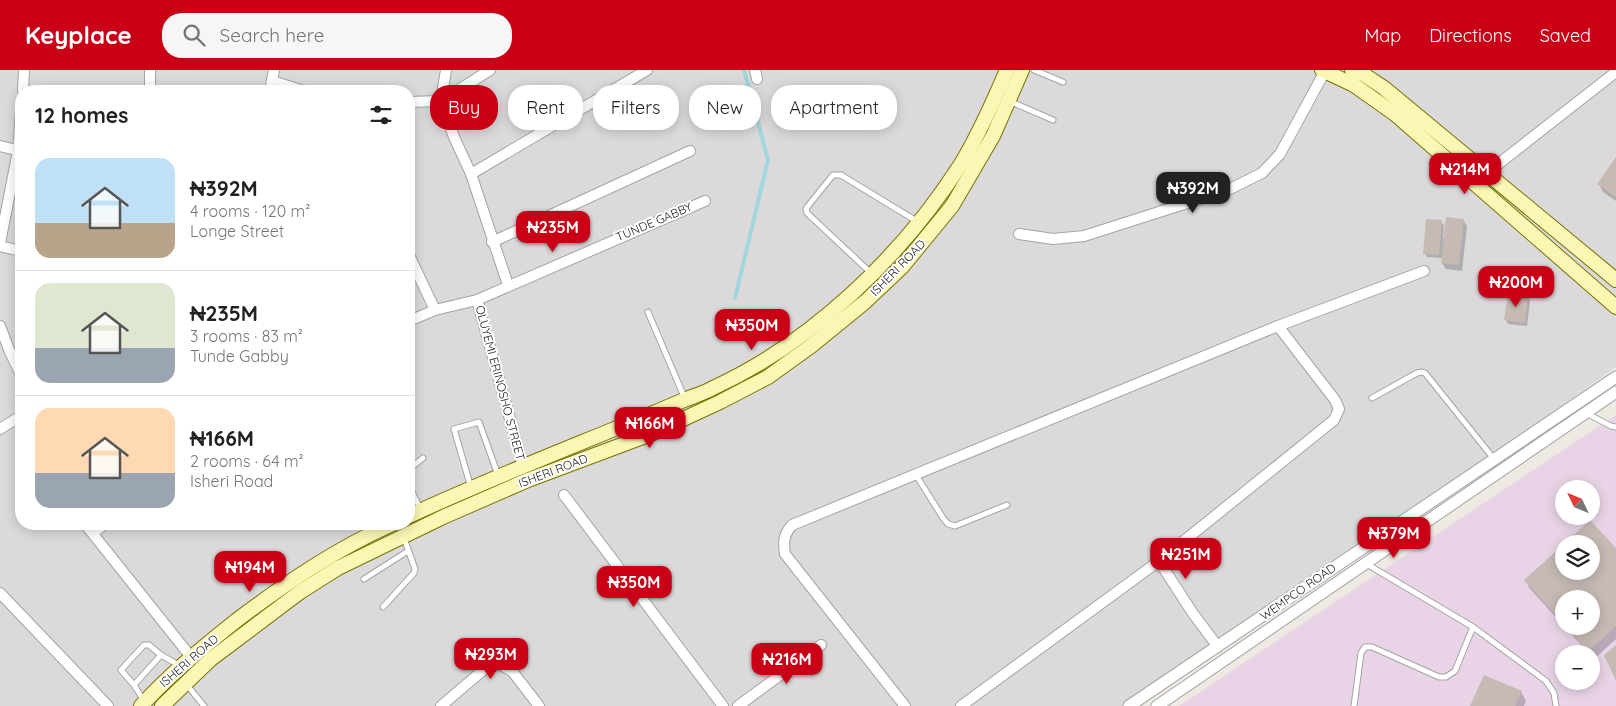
<!DOCTYPE html>
<meta charset="utf-8">
<style>
:root{--surface:#fff;--page:#f6f6f6;--text:#222;--muted:#767676;--line:#e0e0e0;--accent:#c90016}
body{margin:0;font-family:Quicksand,sans-serif;background:var(--page);color:var(--text);height:100vh;display:flex;flex-direction:column;font-size:19px;white-space:nowrap}
*{box-sizing:border-box;margin:0}
p{font-size:16px;color:var(--muted)}
.icon{flex:none;width:28px;height:28px;fill:none;stroke:currentColor;stroke-width:2;stroke-linecap:round;stroke-linejoin:round}
.map{position:relative;flex:1;overflow:hidden}
.drawer{position:absolute;left:15px;top:15px;width:400px;height:445px;display:flex;flex-direction:column;background:var(--surface);border-radius:20px;box-shadow:0 2px 12px #0003}
.drawer>*{flex:none}
.guide{position:absolute;left:430px;top:15px;width:475px;height:45px;display:flex;gap:10px}
.needle{width:32px;rotate:313deg}
.fabs{position:absolute;left:1555px;top:410px;display:grid;gap:10px}
.fabs a{display:grid;place-items:center;width:45px;height:45px;border-radius:50%;background:var(--surface);box-shadow:0 2px 12px #0003;font-size:25px}
.price{position:absolute;translate:-50% -42px;padding:0 11px;border-radius:10px;background:var(--accent);color:#fff;font-size:16px;line-height:32px;filter:drop-shadow(0 1px 2px #0008)}
.price::after{content:'';position:absolute;left:50%;top:30px;width:15px;height:11px;margin-left:-8px;background:inherit;clip-path:polygon(0 0,100% 0,50% 100%)}
.price.selected{background:#222;color:#fff}
ul{padding:0;list-style:none}
li{display:flex;align-items:center;gap:15px;height:125px;padding:0 20px}
li+li{border-top:1px solid var(--line)}
li span{display:grid;place-items:center;flex:none;width:140px;height:100px;border-radius:15px;color:#555}
li>.icon{margin-inline-start:auto}
span .icon{width:60px;height:60px;fill:#fffc;stroke-width:1}
li b{font-size:21px}
h2{display:flex;justify-content:space-between;align-items:center;height:60px;padding:0 20px;font-size:21px}
.tag{padding:0 18px;border-radius:20px;background:var(--surface);box-shadow:0 2px 12px #0003;font-size:18px;line-height:45px}
.tag.selected{background:var(--accent);color:#fff}
header{display:flex;align-items:center;gap:30px;box-sizing:border-box;height:70px;padding:0 25px;background:var(--accent);color:#fff}
header strong{font-size:24px}
nav{display:flex;gap:28px;margin-inline-start:auto;font-size:18px}
.search{width:350px;height:45px;background:var(--page);display:flex;align-items:center;gap:12px;box-sizing:border-box;padding:0 18px;border-radius:20px;color:var(--muted);font-size:19px}
.map>svg:first-child{display:block}
.residential{fill:#dbd9da;fill-rule:evenodd}
.industrial{fill:#e8d4e6;fill-rule:evenodd}
.shadow{fill:#0003}
.lines{fill:none;stroke-linecap:round;stroke-linejoin:round}
.stream{stroke:#a1d6dd;stroke-width:4}
.building{fill:#c6bab5}
.service-casing{stroke:#a4a4a4;stroke-width:7}
.minor-casing{stroke:#a4a4a4;stroke-width:12}
.tertiary-casing{stroke:#a4a4a4;stroke-width:13}
.secondary-casing{stroke:#757502;stroke-width:16}
.service{stroke:#fff;stroke-width:5}
.minor{stroke:#fff;stroke-width:10}
.tertiary{stroke:#fff;stroke-width:11}
.secondary{stroke:#fbf6b3;stroke-width:14}
.labels{text-anchor:middle;stroke-width:4;stroke-linejoin:round;paint-order:stroke}
.street-label{font-size:12px;fill:#1d1d1d;stroke:#fff}
</style>
<header>
<strong>Keyplace</strong>
<div class="search"><svg class="icon" aria-label="search" viewBox="0 0 24 24"><circle cx="10" cy="10" r="6"/><path d="M15 15l6 6"/></svg>Search here</div>
<nav><a>Map</a><a>Directions</a><a>Saved</a></nav>
</header>
<div class="map">
<svg width="1616" height="636" viewBox="0 0 1616 636">
<rect width="100%" height="100%" fill="#eee9e2"/>
<path class="residential" d="M0,0H1616V297L1499,380L1122,636H0ZM21,21H409V454H21Z"/>
<path class="industrial" d="M1616,345V636H1179ZM1564,419H1591V446H1564ZM1564,474H1591V501H1564ZM1564,529H1591V556H1564ZM1564,584H1591V611H1564Z"/>
<g class="shadow">
<path d="M1616,89V131L1603,122L1599,114Z"/>
<path d="M1463,150L1467,156L1462,201L1446,199L1442,193L1443,188L1427,187L1425,183L1441,152L1444,155L1443,168H1445Z"/>
<path d="M1528,227L1530,231L1527,256L1508,254L1506,250Z"/>
<path d="M1590,452L1616,480V569L1594,589L1591,584H1589L1564,556H1591V529H1564V556L1530,519L1525,510L1564,501H1591Z"/>
<path d="M1521,622L1526,631L1524,636H1472Z"/>
</g>
<g class="lines">
<path class="stream" d="M735,228L768,90L744,0"/>
</g>
<g class="building">
<path d="M1616,87V127L1597,114Z"/>
<path d="M1446,147L1464,149L1459,195L1441,193Z"/>
<path d="M1426,149L1442,150L1439,185L1423,184Z"/>
<path d="M1508,224L1528,226L1525,253L1504,250Z"/>
<path d="M1590,450L1616,478V556L1588,582L1565,556H1591V529H1564V554L1524,510L1564,474V501H1591V474H1564Z"/>
<path d="M1616,575V611L1604,585Z"/>
<path d="M1484,605L1522,621L1515,636H1470Z"/>
</g>
<g class="lines">
<defs>
<g id="service">
<path d="M1034,0L1063,12"/>
<path d="M1009,31L1053,50"/>
<path d="M871,203L807,143L806,139L808,136L833,105H841L918,152"/>
<path d="M648,242L685,329"/>
<path d="M1372,328L1417,303L1422,302L1425,303L1494,389"/>
<path d="M1586,343L1611,356L1616,357"/>
<path d="M409,399L423,388"/>
<path d="M916,405L943,448L948,454L955,456L1007,435"/>
<path d="M409,416L421,440"/>
<path d="M471,418L454,359L479,352L498,405"/>
<path d="M366,454L372,463"/>
<path d="M1365,493L1473,557L1546,611L1554,623L1556,636"/>
<path d="M364,509L408,481"/>
<path d="M383,537L414,503L415,499L404,468"/>
<path d="M134,615L121,600L144,575H149L161,585"/>
<path d="M187,615L204,636"/>
<path d="M144,631L134,615L161,585L180,596"/>
<path d="M1354,636L1361,583L1365,577H1372L1439,607H1446L1455,601L1473,557"/>
</g>
<g id="minor">
<path d="M150,0V21"/>
<path d="M446,0L441,31L454,67L471,104L508,215"/>
<path d="M755,0L757,9"/>
<path d="M272,11L304,21"/>
<path d="M23,21L24,0"/>
<path d="M270,21L274,0"/>
<path d="M409,32L441,31L490,0"/>
<path d="M0,76L21,81"/>
<path d="M471,104L647,0"/>
<path d="M1474,113L1616,2"/>
<path d="M1019,164L1053,169L1084,166L1228,120L1262,103L1280,84L1325,1"/>
<path d="M492,172L690,81"/>
<path d="M0,173L18,81L21,41"/>
<path d="M0,176L21,181"/>
<path d="M409,185L435,240"/>
<path d="M477,230L523,396"/>
<path d="M409,251L435,240L477,230L705,131"/>
<path d="M0,256L10,282L21,305"/>
<path d="M0,359L21,346"/>
<path d="M564,425L723,636"/>
<path d="M85,454L191,587"/>
<path d="M93,463L105,454"/>
<path d="M1159,491L1192,542L1218,577"/>
<path d="M0,523L108,636"/>
<path d="M441,636L488,596L501,595L512,601L539,636"/>
<path d="M738,636L821,575"/>
<path d="M905,636L785,484C783,472 784,464 792,455L1278,256L1424,201"/>
<path d="M961,636L1159,491L1334,350L1339,339L1335,330L1278,256"/>
</g>
<g id="tertiary">
<path d="M1129,636L1616,307"/>
<path d="M1157,636L1616,322"/>
</g>
<g id="secondary">
<path d="M1322,0L1354,15L1395,44L1616,237"/>
<path d="M1352,0L1363,4L1384,18L1616,210"/>
<path d="M409,446C499,404 593,369 684,330C694,326 704,323 713,318C813,272 902,186 961,94C979,64 993,32 1007,0"/>
<path d="M141,636C170,604 203,577 237,550C286,513 336,479 392,454"/>
<path d="M162,636L211,589L300,522L338,498L443,447L528,410L651,364L720,332L768,307L811,276L865,232L902,197L952,136L993,66L1022,0"/>
</g>
</defs>
<use href="#service" class="service-casing"/>
<use href="#minor" class="minor-casing"/>
<use href="#tertiary" class="tertiary-casing"/>
<use href="#secondary" class="secondary-casing"/>
<use href="#service" class="service"/>
<use href="#minor" class="minor"/>
<use href="#tertiary" class="tertiary"/>
<use href="#secondary" class="secondary"/>
</g>
<g class="labels">
<g class="street-label">
<text transform="translate(654 152) rotate(-23)" y="4">TUNDE GABBY</text>
<text transform="translate(898 198) rotate(-46)" y="4">ISHERI ROAD</text>
<text transform="translate(500 313) rotate(75)" y="4">OLUYEMI ERINOSHO STREET</text>
<text transform="translate(553 401) rotate(-21)" y="4">ISHERI ROAD</text>
<text transform="translate(1298 522) rotate(-35)" y="4">WEMPCO ROAD</text>
<text transform="translate(189 591) rotate(-41)" y="4">ISHERI ROAD</text>
</g>
</g>
</svg>
<div class="fabs">
<a><svg class="needle" viewBox="-14 -14 28 28"><path d="M0-13l5 13h-10z" fill="#e53935"/><path d="M0 13l5-13h-10z" fill="#767676"/></svg></a>
<a><svg class="icon" aria-label="layers" viewBox="0 0 24 24"><path d="M12 4l9 5-9 5-9-5zM3 14l9 5 9-5"/></svg></a>
<a>+</a>
<a>−</a>
</div>
<b class="price" style="left:1465px;top:125px">₦214M</b>
<b class="price selected" style="left:1193px;top:144px">₦392M</b>
<b class="price" style="left:553px;top:183px">₦235M</b>
<b class="price" style="left:1516px;top:238px">₦200M</b>
<b class="price" style="left:752px;top:281px">₦350M</b>
<b class="price" style="left:650px;top:379px">₦166M</b>
<b class="price" style="left:1394px;top:489px">₦379M</b>
<b class="price" style="left:1186px;top:510px">₦251M</b>
<b class="price" style="left:250px;top:523px">₦194M</b>
<b class="price" style="left:634px;top:538px">₦350M</b>
<b class="price" style="left:491px;top:610px">₦293M</b>
<b class="price" style="left:787px;top:615px">₦216M</b>
<div class="guide">
<a class="tag selected">Buy</a>
<a class="tag">Rent</a>
<a class="tag">Filters</a>
<a class="tag">New</a>
<a class="tag">Apartment</a>
</div>
<section class="drawer">
<h2>12 homes<svg class="icon" aria-label="filters" viewBox="0 0 24 24"><path d="M4 7h16M4 17h16"/><circle cx="9" cy="7" r="2"/><circle cx="15" cy="17" r="2"/></svg></h2>
<ul>
<li><span style="background:linear-gradient(#bfe0f5 65%,#b9a48a 0)"><svg class="icon" aria-label="home" viewBox="0 0 24 24"><path d="M3 11l9-7 9 7M6 9v11h12V9"/></svg></span><div><b>₦392M</b><p>4 rooms · 120 m²</p><p>Longe Street</p></div></li>
<li><span style="background:linear-gradient(#dfe7d0 65%,#9aa5b1 0)"><svg class="icon" aria-label="home" viewBox="0 0 24 24"><path d="M3 11l9-7 9 7M6 9v11h12V9"/></svg></span><div><b>₦235M</b><p>3 rooms · 83 m²</p><p>Tunde Gabby</p></div></li>
<li><span style="background:linear-gradient(#ffd9b3 65%,#9aa5b1 0)"><svg class="icon" aria-label="home" viewBox="0 0 24 24"><path d="M3 11l9-7 9 7M6 9v11h12V9"/></svg></span><div><b>₦166M</b><p>2 rooms · 64 m²</p><p>Isheri Road</p></div></li>
</ul>
</section>
</div>
